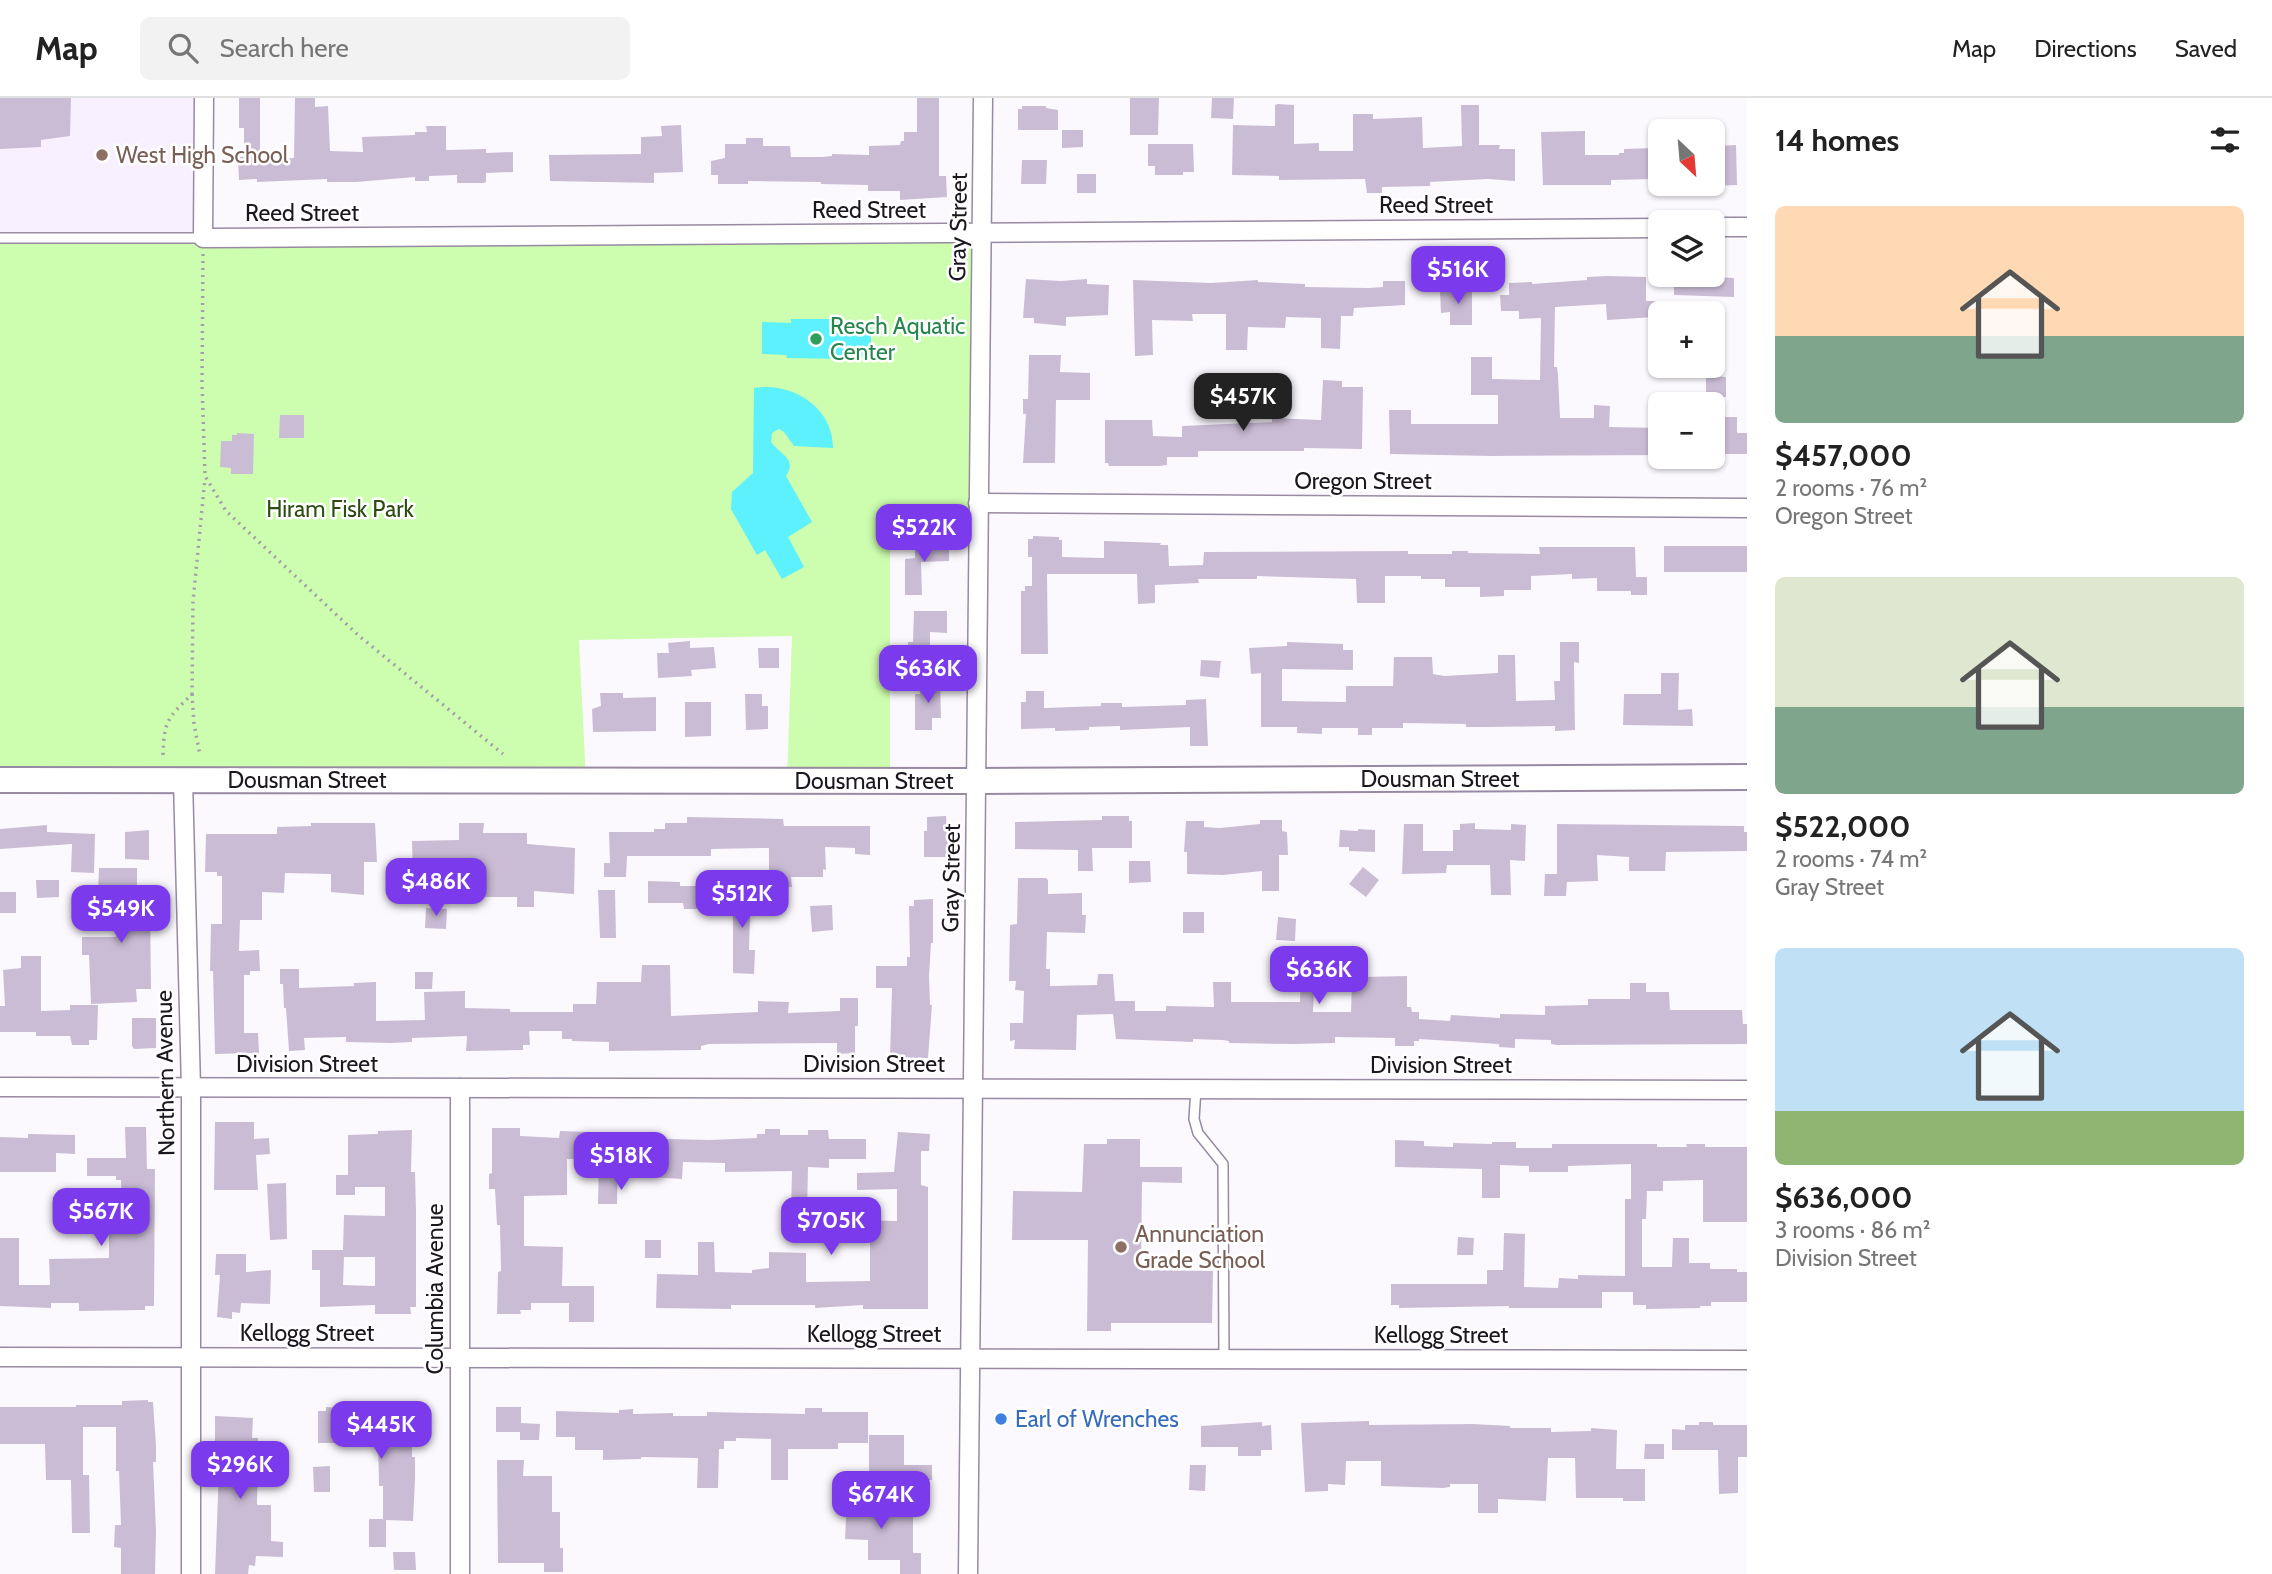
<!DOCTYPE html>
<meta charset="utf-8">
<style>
:root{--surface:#fff;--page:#f2f2f2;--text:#222;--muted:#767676;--line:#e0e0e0;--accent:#7c3aed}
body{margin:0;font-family:Cabin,sans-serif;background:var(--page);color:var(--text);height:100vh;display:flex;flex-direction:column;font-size:26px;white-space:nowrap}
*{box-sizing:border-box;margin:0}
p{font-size:23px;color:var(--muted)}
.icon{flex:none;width:38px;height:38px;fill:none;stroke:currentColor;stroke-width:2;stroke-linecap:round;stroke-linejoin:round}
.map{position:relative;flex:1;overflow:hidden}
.drawer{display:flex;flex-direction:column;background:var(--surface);width:525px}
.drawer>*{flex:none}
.needle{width:46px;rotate:154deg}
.buttons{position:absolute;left:1648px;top:21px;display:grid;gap:14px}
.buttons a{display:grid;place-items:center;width:77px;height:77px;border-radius:10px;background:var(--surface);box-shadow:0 2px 5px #0004;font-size:35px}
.price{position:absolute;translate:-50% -60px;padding:0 16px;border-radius:14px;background:var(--accent);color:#fff;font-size:23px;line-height:46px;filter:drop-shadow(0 2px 4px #0008)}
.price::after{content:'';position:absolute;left:50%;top:42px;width:21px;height:16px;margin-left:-10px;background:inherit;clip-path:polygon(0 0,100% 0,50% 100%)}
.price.current{background:#222;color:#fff}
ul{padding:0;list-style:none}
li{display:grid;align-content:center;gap:14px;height:371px;padding:0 28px}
li span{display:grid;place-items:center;height:217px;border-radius:10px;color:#555}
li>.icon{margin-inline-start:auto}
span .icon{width:126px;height:126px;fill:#fffc;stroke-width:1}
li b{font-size:30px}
h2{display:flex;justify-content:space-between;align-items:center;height:84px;padding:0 28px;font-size:30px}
header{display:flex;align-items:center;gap:42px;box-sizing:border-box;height:98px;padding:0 35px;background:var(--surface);border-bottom:2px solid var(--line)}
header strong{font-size:33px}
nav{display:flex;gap:38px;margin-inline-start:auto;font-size:24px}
.search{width:490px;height:63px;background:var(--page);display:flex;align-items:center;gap:18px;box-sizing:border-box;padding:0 24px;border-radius:10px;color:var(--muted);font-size:26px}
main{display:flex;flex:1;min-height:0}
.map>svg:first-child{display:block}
.built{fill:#f8f0fe}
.green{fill:#cdfdae}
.water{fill:#5cf1fc}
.building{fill:#cbbcd6;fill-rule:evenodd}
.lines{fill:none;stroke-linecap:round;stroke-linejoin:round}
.lane-casing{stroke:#988aa2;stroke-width:12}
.street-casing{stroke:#988aa2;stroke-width:21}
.secondary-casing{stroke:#988aa2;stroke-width:28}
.path{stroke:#a39fa6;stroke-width:3.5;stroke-dasharray:2 5;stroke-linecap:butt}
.lane{stroke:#fff;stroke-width:9}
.street{stroke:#fff;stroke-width:18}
.secondary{stroke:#fff;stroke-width:24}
.education-dot{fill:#8d6e63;stroke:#fff;stroke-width:2.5}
.leisure-dot{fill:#2e9e5b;stroke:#fff;stroke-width:2.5}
.shop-dot{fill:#3f7fe0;stroke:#fff;stroke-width:2.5}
.labels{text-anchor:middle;stroke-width:5;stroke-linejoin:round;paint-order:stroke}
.education-label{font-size:23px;fill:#785e54;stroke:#fff;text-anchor:start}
.street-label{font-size:23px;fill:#1b161f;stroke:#fff}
.leisure-label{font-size:23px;fill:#27864d;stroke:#fff;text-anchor:start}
.park-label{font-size:23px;fill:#2c4c11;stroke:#fff}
.shop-label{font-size:23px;fill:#366cbe;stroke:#fff;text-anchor:start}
</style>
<header>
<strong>Map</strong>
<div class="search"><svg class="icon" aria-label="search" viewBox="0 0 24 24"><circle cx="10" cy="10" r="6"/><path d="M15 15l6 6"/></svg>Search here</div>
<nav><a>Map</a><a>Directions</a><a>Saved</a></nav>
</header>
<main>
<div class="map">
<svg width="1747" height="1476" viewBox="0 0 1747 1476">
<rect width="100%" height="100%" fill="#fcf9fe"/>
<path class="built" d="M0,0H204L203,140H0Z"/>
<path class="green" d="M982,135L978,429H890V683L787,682L792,538L579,542L586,682H0V140Z"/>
<g class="water">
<path d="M791,221H842V225H871V258H850L849,261L787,260L786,257L762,256V224L791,225Z"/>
<path d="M765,289C800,289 833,313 833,350L794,348L784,334L779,331L772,335L771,344C782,358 797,361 786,378L812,424L788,439L804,469L782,481L765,452L757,457L731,411L732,394L753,375L754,290Z"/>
</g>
<g class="building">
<path d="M0,0H71L70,38L41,42V49L0,51Z"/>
<path d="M239,0H260V63L294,60L295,0H315V9L328,8L330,53L363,54L362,39L415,37V34H427L426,28H446V52L486,51V55L513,54V74L486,75V84L484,85H457V77L429,78V83H415V79L356,84H327V81L257,84V81L239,82L238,59H244V30H239Z"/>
<path d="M917,0H939V78H946L947,99L900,102V93H868V87L821,86V84L748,83V86H718V77H711V63L725,60V46H746V40H763V48H790L791,59H822L832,58V56L869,57V48L900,47L901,43H904V34H917Z"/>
<path d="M1130,0H1159L1158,37H1130Z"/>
<path d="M1212,0H1234L1233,21L1211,20Z"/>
<path d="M1278,6L1294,7V46L1319,45V53H1353V16H1373V21L1422,19L1423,50L1462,48L1461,7H1479V47H1500L1499,51H1515V83L1488,81L1430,84V88L1382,89V95H1367L1365,81L1279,82V78L1232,77L1233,27L1275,28V7Z"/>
<path d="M1022,8H1046V10L1058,12V32H1018V11H1022Z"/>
<path d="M681,27L683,74L654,75V85L550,83L549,57L641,56V39L662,38L661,28Z"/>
<path d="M1062,32H1083V49L1062,50Z"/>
<path d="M1585,33V57H1619V55H1624V51L1653,50L1654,81L1611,82V87H1543L1541,34Z"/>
<path d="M1148,46H1193L1194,74H1183V77H1155V68H1148Z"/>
<path d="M1736,47L1737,87L1713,88V48Z"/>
<path d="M1022,62H1047L1046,86H1021Z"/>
<rect x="1077" y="76" width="19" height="19"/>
<path d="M1674,177L1734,180V199L1674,197Z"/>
<path d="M1608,178L1646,179V203H1655V219L1607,222L1606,206L1555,209L1554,269H1557L1558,277L1560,320H1594V307L1610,308L1609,329L1661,330V357L1491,358L1390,356L1389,312H1411V326H1498V297H1471V259H1492V281L1540,282L1541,220L1519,221V213H1501L1500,197H1509V185L1532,184V186L1587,182V179Z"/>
<path d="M1026,181L1061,183L1087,181V186L1109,187L1108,217L1066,219V228L1034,225V220H1023Z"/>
<path d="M1133,182L1211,185L1258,182V184L1305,186V189L1369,190L1383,189V183H1405V207L1354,210L1353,218H1341L1340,251L1321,250V220L1286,219L1285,230L1248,229L1247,252H1226V216H1192L1193,223L1152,222L1153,257L1135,258Z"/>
<path d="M1472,192V227H1450V214L1441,215L1440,193Z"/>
<path d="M1029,257H1061L1060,274L1090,275V302H1056L1055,365H1023L1026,316H1023V301H1028Z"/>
<path d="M1706,278L1726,279V299H1706Z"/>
<path d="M1323,282L1342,283V289H1363L1362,351L1304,350V353H1198V359H1167V367L1159,368H1109L1108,365H1105V322H1152L1153,338L1182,339V328L1272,324V320L1321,322Z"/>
<path d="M280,317H304V340H279Z"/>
<path d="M1713,319H1737V335H1747V356H1713Z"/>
<path d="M237,335L254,336L253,376H231V370L220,369L221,343H232V337H237Z"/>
<path d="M1033,438L1059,439V442H1062V459L1104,460V443L1161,445L1160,447H1168L1169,468L1203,467L1204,454L1408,453V456H1452V453H1468V455L1540,456L1539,449H1635L1636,479H1647V497H1631V493H1597V480L1572,481V476L1531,478V492H1504V498L1480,499V489H1445V481H1421V478H1385V505H1357L1356,481L1257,478V481H1198L1199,485L1155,487V505L1138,506L1137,476H1047L1048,556H1021V493H1025V488H1032V459H1028V441H1033Z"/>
<path d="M949,442V463L921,464L922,497H905V461L915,460V448H926V443Z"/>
<rect x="1664" y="448" width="83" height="26"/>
<path d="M914,513H947V535L930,534V566H908V544H913Z"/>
<path d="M690,543V550L714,549L716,570L691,572L692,578L658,580L657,555H669L668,545Z"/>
<path d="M1287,544L1343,546V552H1353V572L1282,571V603L1346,604V588H1393L1394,559H1432L1433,576L1444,578L1498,575V557H1515L1516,603L1555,602L1554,583H1560V544H1579V565L1574,564L1575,632L1555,633V628L1487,629H1466V626L1403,625V630H1372V637H1358V630H1322V636L1297,635V629H1261V575L1251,576L1249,550L1287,548Z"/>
<path d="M758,550H779V570H759Z"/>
<path d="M1201,562L1221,563L1219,580L1200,578Z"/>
<path d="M1661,575H1679L1678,612L1692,611L1693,628L1623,627L1624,596H1661Z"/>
<path d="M920,583H940L941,620H932V632H915V596H920Z"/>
<path d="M1026,593H1044V610L1101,608V605H1122V609L1186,607V602L1206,601L1208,648H1190V629L1120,632V628L1089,629V632L1055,633V630L1021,631V604H1026Z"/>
<path d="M600,595H623V600L656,599V633L593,634L592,611L601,608Z"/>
<path d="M745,596H762V608H768V631L746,632Z"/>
<path d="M685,604H711V638L685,639Z"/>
<path d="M946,718L949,759H924V733H927V719Z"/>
<path d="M1102,718H1129V723H1132V750H1092L1093,773H1078V752L1015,751V724L1102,722Z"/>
<path d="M687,719L783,721L784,728H870V757L855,756V750L825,749L826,772L823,771V779H791L792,789L769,790V750H762L711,751V758H627L626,779H604V765H610L609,734H654V731H665V725H687Z"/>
<path d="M1260,722H1282V733L1287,734L1288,757H1279V793H1262V773L1223,777L1187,776V754H1184L1186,723H1204V729L1220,730L1260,726Z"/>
<path d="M311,725H375L377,764H364V797L331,794V776L285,775L284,795L262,794V822H240L239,853L259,852L260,873H250V877H244V935H258L259,955L215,956L213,873H210L211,826H222V778H217V774H205L206,736H277V729L311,728Z"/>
<path d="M459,725H484L483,735H527V746L575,750L574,796L534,793V809H517V799H477V769H465V764H433L434,795L417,796V779H413L412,743L459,742Z"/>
<path d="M1475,725V731L1511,732V726L1526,727L1525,763L1510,762L1511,797H1491L1490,767H1447L1446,775L1402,776L1404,726H1423V753H1453V732H1460V726Z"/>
<path d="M1557,726L1744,728V734H1747V753L1666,754L1665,773H1629V759L1597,757L1598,783L1567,784L1566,798H1544L1545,776H1557Z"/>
<path d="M47,727V734L95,736L94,775L71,774L72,746L0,751V731Z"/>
<path d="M1358,731L1375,732V754L1349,753V749H1339L1340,732L1358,733Z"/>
<path d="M149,732V762L125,761V734Z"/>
<path d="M1129,763H1150L1151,784L1129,785Z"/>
<path d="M1363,769L1379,782L1366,799L1349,786Z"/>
<path d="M99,770H137V809H150L151,891H136L137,904L91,906L89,857H82V839H116V837H122L121,795H98Z"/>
<path d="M1018,780H1046L1048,782V796L1082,795V817H1086L1085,835L1047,834L1046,871H1050V888L1097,887L1098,876H1113L1115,903H1135V913H1166V908L1214,909L1213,884H1231V904H1300L1301,871L1315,872L1313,914H1351L1352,884H1343L1342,866L1362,865V879L1407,878V909H1411L1412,914H1419V921L1450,923L1451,917L1500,920V916L1545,917V908L1588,907V901H1630V885H1646V894H1669L1670,912H1742L1743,926H1747V946L1557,947L1551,946V942L1515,941V950L1499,949V946L1419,941V943H1414V948H1395V940L1335,939V945L1293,946L1229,945V943L1222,942L1193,941V944L1116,941L1113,916L1077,917L1076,952L1014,951L1015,942L1010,943V925H1023L1024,893L1015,892L1016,883H1009L1010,827L1017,826Z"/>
<path d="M36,782H59V799L37,800Z"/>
<path d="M648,783L680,784V788H704V811H684L683,805H648Z"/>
<path d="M733,786H751L749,852H755L754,876L733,875Z"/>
<path d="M598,792H615L616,840H600Z"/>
<rect x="0" y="794" width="16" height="21"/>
<path d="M933,801V845H931L929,878L930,907H932L928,960H890L892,890H876V868H907V859H910L909,808H914V802Z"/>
<path d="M832,807L833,832L812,834L810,808Z"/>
<path d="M426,810L447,811L446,831L425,830Z"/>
<rect x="1183" y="814" width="21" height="21"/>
<path d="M1278,819L1296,821L1295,843L1276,842Z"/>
<path d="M21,858H41V913L70,912V907H98L97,942H89V947H72L70,938H36V934H0V908H5L3,872L21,870Z"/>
<path d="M642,867H670L671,918L758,914V903L789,904L788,915L840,913V900H858V928H855V955L837,956V945L709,946L701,948V952L609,953V944L572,943V941H562V933H529L530,947H523V952L466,953L467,938L412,940V944L391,945L346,944V939L304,940L305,952L289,953L286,910H284L283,886H280V871H299V890L354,888V885L376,884V923L425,922L424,894L465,893V910L510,911V914H573V906H596L597,884H641Z"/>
<path d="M415,874H433L432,891H415Z"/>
<path d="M132,920H156V950L134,951L132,948Z"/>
<path d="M215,1024H254V1041L269,1040L270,1056L256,1057L258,1092H214Z"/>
<path d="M125,1029H146L147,1071H155L154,1208H145V1212L79,1213V1205H51V1210L0,1208V1140H19V1187H50L49,1161L109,1160V1115H122L121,1082H116V1078H87V1060H126Z"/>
<path d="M492,1030H520V1038L559,1040L560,1033L591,1034V1039L709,1042L757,1040V1036H765V1031H780V1037H808V1032H828L829,1041H866V1061H829V1070L808,1069L807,1114H791L792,1073L725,1074V1065L683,1064L682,1081L648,1079V1063H618L617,1106H598L599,1061H567V1097L524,1098V1148L563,1149L562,1188H594V1224H569V1205H531V1212H520L521,1216H497L498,1174L501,1173L500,1127H497L495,1091H489V1076L492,1075Z"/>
<path d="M412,1032L411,1074H415L416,1113V1209H410L411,1216H375V1207L320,1209V1172H312V1152H343L344,1117L385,1118V1089H355V1097H336V1077H348V1037L378,1036V1033ZM344,1159H375V1188L343,1187Z"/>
<path d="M898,1034L930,1036L929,1053H921V1087L928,1089V1211H863V1207L815,1210V1207H731V1211L656,1210L657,1176L698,1177V1144H714L715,1174L752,1175V1172L769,1170V1154L806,1155V1184L870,1183V1143H841V1122L897,1123V1091L857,1092V1075L894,1074Z"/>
<path d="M28,1036L75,1037V1056L56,1055V1074H0V1039L28,1040Z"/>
<path d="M1107,1041H1140V1069H1182V1085L1142,1084L1141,1172L1213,1173L1212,1225H1111V1233H1087L1088,1142H1012L1013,1093L1082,1094L1084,1046H1107Z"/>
<path d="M1395,1042L1424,1043V1048L1453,1049V1045L1492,1046V1044H1516V1050H1552V1046H1657V1049H1687L1686,1046H1705V1049H1747V1124H1703V1082L1663,1083V1093H1647L1646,1121H1642V1169H1672L1673,1140H1689V1165H1710V1171H1737V1174H1747V1204H1711V1208H1700V1210L1646,1211V1207H1633V1194H1602V1210H1509V1208L1399,1210V1207H1391V1186H1487V1172H1503L1504,1135L1525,1136L1524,1189L1558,1190L1559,1180L1578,1181V1177L1625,1178V1101H1631V1066L1568,1068V1074H1529V1068L1500,1067V1100H1482V1071L1395,1069Z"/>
<path d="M286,1085L287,1141L270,1142L267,1086Z"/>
<path d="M65,1103H85V1127L65,1126Z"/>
<path d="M1458,1139L1474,1140L1473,1157H1457Z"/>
<rect x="645" y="1142" width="16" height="18"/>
<path d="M216,1156H246V1174L271,1172L270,1206L241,1205L240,1215L232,1214V1221L217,1219L220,1177H215Z"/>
<path d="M148,1302V1304H153L156,1348V1364H153L156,1433L155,1476H121V1450L114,1449L115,1427H121L119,1373H116V1329H83V1377H89L90,1435H72L71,1382H46L45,1346H0V1309H76V1307H122V1303Z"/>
<path d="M326,1309L342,1310L341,1321H383L382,1318H391V1312H412V1359H415V1381L413,1423L386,1422V1449H369V1421H383V1388H379L378,1338H341V1345H318V1313H326Z"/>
<path d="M496,1309H521V1325L540,1326L539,1342H520V1334H496Z"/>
<path d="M805,1310H822V1314H868V1345H838V1351H788V1382H771V1341L736,1340V1343H724V1351H719L718,1390H697L698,1360L641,1359V1361L603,1362V1352H575V1339H556V1313L619,1315V1312L633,1311V1316L673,1315V1318H707V1314L805,1316Z"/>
<path d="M215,1318L253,1320L252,1340H258L257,1407H271V1443L283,1444V1459L256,1458L255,1468L249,1467L248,1476H215L220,1346H215Z"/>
<path d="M1369,1323V1327L1472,1326L1510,1328V1330H1551V1334L1591,1333V1330L1617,1332L1616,1371H1645V1403H1623V1400H1576L1575,1360H1548L1546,1403L1498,1401V1415H1478V1386H1450V1389L1443,1390L1381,1388V1363H1346L1345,1387L1328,1386V1393L1305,1394L1301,1325Z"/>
<path d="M1262,1324V1328L1271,1327L1272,1352H1261V1358H1238V1349H1201V1328Z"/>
<path d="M1699,1324H1713V1327H1747V1359H1738V1395L1719,1396L1718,1352H1672V1331L1685,1332V1327H1699Z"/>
<path d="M869,1337H904V1367H932V1382H926V1389L900,1388V1384L869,1383Z"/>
<path d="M1645,1346H1664V1361H1644Z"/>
<path d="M497,1362H524L523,1378H552V1414H560V1450H563V1474H544V1465H498Z"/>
<path d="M1190,1367H1206L1205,1393L1189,1392Z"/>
<path d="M330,1368V1394H314L313,1369Z"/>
<path d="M848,1381H867L866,1417L913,1418V1455H921V1476H900V1462H868V1442L845,1441Z"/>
<path d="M393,1454H415L416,1472H394Z"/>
</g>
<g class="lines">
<defs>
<g id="lane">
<path d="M0,140H203"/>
<path d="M1196,991L1194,1021L1198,1035L1223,1066L1224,1261"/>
</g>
<g id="street">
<path d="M204,0L203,140L1661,130"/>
<path d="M1713,129H1747"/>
<path d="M978,405L1747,410"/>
<path d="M183,682L191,990V1476"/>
<path d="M0,989L1747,992"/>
<path d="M460,990V1476"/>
<path d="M0,1259L1747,1262"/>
<path d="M968,1476L983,0"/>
</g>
<path id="secondary" d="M0,682L976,683L1747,679"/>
</defs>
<use href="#lane" class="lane-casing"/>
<use href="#street" class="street-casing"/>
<use href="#secondary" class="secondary-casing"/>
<g class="path">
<path d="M203,156L202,285L205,378L226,413L358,537L503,656"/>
<path d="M192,596L194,626L200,657"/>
<path d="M163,657C164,622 168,620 192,596L193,504L205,380"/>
</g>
<use href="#lane" class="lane"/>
<use href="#street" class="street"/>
<use href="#secondary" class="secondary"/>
</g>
<g class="education-dot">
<circle cx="102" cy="57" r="7"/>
<circle cx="1121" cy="1149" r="7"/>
</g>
<circle class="leisure-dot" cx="816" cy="241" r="7"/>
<circle class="shop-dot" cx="1001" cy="1321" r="7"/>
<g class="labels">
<g class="education-label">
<text x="116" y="65">West High School</text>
<text x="1135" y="1144">Annunciation<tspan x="1135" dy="26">Grade School</tspan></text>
</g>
<g class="street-label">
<text x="1436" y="115">Reed Street</text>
<text x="869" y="120">Reed Street</text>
<text x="302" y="123">Reed Street</text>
<text transform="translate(958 129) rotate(-89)" y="8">Gray Street</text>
<text x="1363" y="391">Oregon Street</text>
<text x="1440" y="689">Dousman Street</text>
<text x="307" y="690">Dousman Street</text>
<text x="874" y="691">Dousman Street</text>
<text transform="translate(951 780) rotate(-89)" y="8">Gray Street</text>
<text x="307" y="974">Division Street</text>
<text x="874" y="974">Division Street</text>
<text x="1441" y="975">Division Street</text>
<text transform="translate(165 975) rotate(-91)" y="8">Northern Avenue</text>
<text transform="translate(435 1191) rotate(-90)" y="8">Columbia Avenue</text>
<text x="307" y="1243">Kellogg Street</text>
<text x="874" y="1244">Kellogg Street</text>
<text x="1441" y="1245">Kellogg Street</text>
</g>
<g class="leisure-label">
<text x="830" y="236">Resch Aquatic<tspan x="830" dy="26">Center</tspan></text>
</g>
<g class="park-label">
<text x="340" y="419">Hiram Fisk Park</text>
</g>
<g class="shop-label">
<text x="1015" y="1329">Earl of Wrenches</text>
</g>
</g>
</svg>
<div class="buttons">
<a><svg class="needle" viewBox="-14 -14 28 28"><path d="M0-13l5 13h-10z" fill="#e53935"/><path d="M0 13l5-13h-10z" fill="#767676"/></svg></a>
<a><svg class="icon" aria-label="layers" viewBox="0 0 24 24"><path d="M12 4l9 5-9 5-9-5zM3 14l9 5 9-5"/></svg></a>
<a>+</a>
<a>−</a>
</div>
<b class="price" style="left:1458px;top:208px">$516K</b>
<b class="price current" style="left:1243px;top:335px">$457K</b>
<b class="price" style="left:924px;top:466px">$522K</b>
<b class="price" style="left:928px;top:607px">$636K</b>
<b class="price" style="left:436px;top:820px">$486K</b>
<b class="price" style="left:742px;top:832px">$512K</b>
<b class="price" style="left:121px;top:847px">$549K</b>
<b class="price" style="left:1319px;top:908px">$636K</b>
<b class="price" style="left:621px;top:1094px">$518K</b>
<b class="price" style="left:101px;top:1150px">$567K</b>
<b class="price" style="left:831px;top:1159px">$705K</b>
<b class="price" style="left:381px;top:1363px">$445K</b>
<b class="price" style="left:240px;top:1403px">$296K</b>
<b class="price" style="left:881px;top:1433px">$674K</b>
</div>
<section class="drawer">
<h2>14 homes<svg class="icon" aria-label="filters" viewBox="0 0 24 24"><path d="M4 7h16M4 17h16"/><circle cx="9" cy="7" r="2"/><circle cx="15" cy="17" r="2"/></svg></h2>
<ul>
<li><span style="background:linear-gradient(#ffd9b3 60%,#7fa58c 0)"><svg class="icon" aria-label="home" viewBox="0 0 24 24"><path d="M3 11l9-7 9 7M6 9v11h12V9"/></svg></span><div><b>$457,000</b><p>2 rooms · 76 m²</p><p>Oregon Street</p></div></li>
<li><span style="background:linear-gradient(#dfe7d0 60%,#7fa58c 0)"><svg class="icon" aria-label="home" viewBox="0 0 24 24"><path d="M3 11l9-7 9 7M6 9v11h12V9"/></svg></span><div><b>$522,000</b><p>2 rooms · 74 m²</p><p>Gray Street</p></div></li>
<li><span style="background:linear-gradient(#bfe0f5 75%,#8fb573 0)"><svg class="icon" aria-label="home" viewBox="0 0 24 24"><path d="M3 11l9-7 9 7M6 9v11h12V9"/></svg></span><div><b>$636,000</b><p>3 rooms · 86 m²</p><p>Division Street</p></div></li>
</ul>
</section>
</main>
